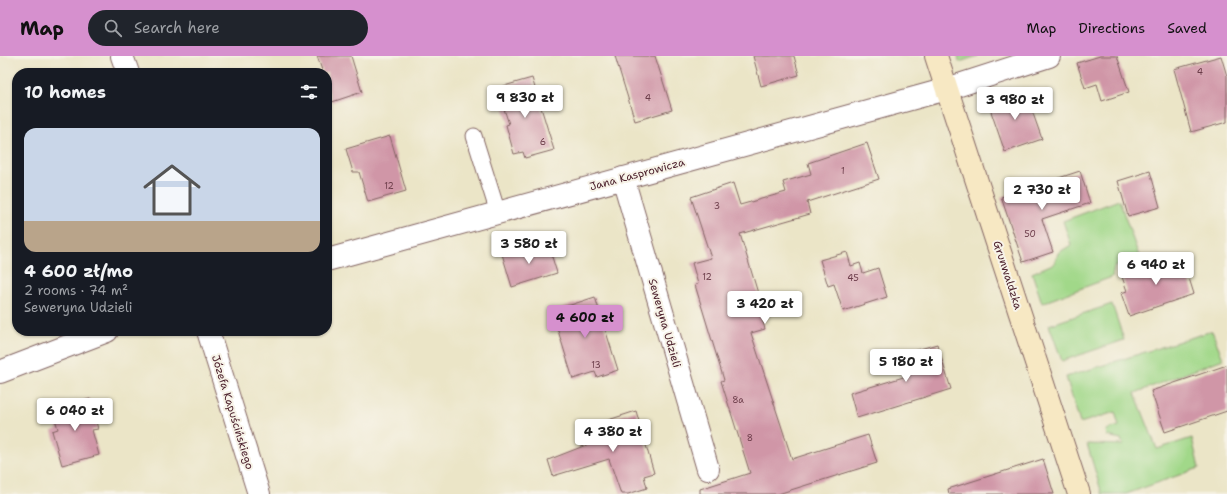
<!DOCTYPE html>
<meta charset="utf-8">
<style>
:root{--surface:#171b24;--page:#20242c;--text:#f1f3f6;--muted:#9ea1a6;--accent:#d690ce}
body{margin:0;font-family:"Shantell Sans",sans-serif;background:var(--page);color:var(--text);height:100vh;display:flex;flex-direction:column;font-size:15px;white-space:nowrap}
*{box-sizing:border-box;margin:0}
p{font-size:13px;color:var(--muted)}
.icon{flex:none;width:22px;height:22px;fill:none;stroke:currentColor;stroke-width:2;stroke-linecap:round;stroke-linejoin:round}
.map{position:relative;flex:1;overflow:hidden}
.panel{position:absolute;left:12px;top:12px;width:320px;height:268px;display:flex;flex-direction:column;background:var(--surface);border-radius:16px;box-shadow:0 1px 3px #0004}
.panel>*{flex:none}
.price{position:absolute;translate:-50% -34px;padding:0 9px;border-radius:4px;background:#fff;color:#222;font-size:13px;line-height:26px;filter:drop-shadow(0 1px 2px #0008)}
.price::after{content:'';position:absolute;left:50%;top:24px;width:12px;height:9px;margin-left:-6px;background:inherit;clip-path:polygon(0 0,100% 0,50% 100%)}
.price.selected{background:var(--accent);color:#111}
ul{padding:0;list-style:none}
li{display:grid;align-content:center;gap:8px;height:212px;padding:0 12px}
li span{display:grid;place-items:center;height:124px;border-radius:12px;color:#555}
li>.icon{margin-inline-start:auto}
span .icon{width:72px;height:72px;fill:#fffc;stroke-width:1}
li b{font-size:17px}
h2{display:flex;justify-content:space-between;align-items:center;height:48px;padding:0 12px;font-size:17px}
header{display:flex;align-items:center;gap:24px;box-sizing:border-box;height:56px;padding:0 20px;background:var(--accent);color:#111}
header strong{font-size:19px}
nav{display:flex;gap:22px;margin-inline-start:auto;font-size:14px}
.search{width:280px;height:36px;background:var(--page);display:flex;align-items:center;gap:10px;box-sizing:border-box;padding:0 14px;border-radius:22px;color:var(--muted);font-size:15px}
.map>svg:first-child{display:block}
.grass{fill:#a1d889;stroke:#767c5a}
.building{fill:#d096a7}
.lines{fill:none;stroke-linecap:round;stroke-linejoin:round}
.lane-casing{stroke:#826462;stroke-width:17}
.street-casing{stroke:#826462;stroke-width:24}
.secondary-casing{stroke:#826462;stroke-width:24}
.lane{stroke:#fff;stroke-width:15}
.street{stroke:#fff;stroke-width:22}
.secondary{stroke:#f7e8c3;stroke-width:22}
.labels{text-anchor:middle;stroke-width:4;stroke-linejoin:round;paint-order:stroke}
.number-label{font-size:9px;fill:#6c3d4a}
.street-label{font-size:11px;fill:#4a1f2b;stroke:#f7f3e8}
</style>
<header>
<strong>Map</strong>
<div class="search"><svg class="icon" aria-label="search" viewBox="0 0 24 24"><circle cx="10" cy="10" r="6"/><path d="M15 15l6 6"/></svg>Search here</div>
<nav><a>Map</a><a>Directions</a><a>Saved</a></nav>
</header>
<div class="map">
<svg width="1227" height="438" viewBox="0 0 1227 438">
<rect width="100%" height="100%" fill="#f7f3e8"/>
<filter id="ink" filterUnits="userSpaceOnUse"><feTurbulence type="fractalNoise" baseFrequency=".025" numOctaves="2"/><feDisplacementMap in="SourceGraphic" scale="8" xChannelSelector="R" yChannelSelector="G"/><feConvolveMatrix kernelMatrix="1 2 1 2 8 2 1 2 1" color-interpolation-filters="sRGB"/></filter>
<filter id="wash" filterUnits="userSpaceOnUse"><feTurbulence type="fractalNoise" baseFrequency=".012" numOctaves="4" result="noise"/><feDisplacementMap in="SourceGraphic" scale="16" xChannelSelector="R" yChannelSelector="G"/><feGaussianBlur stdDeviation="0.9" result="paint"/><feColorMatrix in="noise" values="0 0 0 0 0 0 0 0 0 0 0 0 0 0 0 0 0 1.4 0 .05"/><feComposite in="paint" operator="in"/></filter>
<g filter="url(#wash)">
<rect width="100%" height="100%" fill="#ebe5c7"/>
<g class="grass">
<path d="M958,0H978L959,6Z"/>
<path d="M1119,144L1140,203L1114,211L1112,221L1042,247L1032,217L1055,207L1058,197L1071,189L1063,165Z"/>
<path d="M1112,248L1124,284L1062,305L1049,269Z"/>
<path d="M1212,275L1223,303L1135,337L1157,393L1192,382L1199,412L1126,438H1102L1087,388L1123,389L1121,383L1107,380L1106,374L1119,370L1115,356L1080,367L1066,321Z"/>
</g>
<g id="blocks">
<g class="building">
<path d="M317,0H351L362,36L332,46L327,30V17H323Z"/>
<path d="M615,0H655L672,54L635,65Z"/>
<path d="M753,0H794L799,19L761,30Z"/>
<path d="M1100,0H1117L1129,36L1102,45L1097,28L1085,32L1077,7Z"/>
<path d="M1221,0L1227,20V66L1191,76L1174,13Z"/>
<path d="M532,22L554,94L525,102L523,96L514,98L506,69L509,68L497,32Z"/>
<path d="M1025,35L1042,83L1005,96L988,47Z"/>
<path d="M390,80L406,135L368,146L359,116H353L346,93Z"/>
<path d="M867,87L879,123L807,146L810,158L740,178L757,234L761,249L758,250L765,273L751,277L792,403L868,379L877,407L778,438H700V433L750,417L721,325L724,324L695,229L698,228L692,207L711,202L691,141L733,127L740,149L786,136L783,126L811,118L808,107Z"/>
<path d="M1080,115L1090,147L1042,163L1053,196L1023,206L1001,141Z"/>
<path d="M1150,115L1160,151L1128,160L1118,125Z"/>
<path d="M548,188L557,217L512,231L502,198L531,190L532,193Z"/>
<path d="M847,196L851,210L860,207L863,217L878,212L887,241L843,255L834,228L828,230L820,204Z"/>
<path d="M1182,200L1194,238L1129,260L1121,237L1127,235L1121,218L1152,208L1153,210Z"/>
<path d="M595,241L618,314L597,321L595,316L573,323L552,255Z"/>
<path d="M937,288L951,333L857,362L850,337L907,320L900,299Z"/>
<path d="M1227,309V355L1165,376L1151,335Z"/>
<path d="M90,343L98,373L92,374L99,399L62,409L52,375L58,373L52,353Z"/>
<path d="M636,355L654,417L644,420L647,432L628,438H621L609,403L553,420L548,404L589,388L587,383L596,380L593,369Z"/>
<path d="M1043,403L1054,438H949L948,433Z"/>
</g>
</g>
</g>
<g filter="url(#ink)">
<use href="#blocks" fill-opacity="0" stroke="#826462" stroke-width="1"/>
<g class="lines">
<defs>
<path id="lane" d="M474,80L498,157"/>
<g id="street">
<path d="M122,0L128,17"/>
<path d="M623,122L708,413"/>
<path d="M327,204L947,33L1049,0"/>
<path d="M208,275L259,438"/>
<path d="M0,316L107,275"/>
</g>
<path id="secondary" d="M936,0L1079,438"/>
</defs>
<use href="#lane" class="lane-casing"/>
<use href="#street" class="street-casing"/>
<use href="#secondary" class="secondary-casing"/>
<use href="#lane" class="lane"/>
<use href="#street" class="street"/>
<use href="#secondary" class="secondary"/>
</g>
</g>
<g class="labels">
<g class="number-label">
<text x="1200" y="19">4</text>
<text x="648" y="45">4</text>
<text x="543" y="89">6</text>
<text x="843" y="118">1</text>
<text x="389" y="133">12</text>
<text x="717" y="153">3</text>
<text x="1030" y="181">50</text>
<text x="707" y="224">12</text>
<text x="853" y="225">45</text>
<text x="596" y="312">13</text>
<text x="738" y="347">8a</text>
<text x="750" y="385">8</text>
</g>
<g class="street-label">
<text transform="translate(637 118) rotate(-15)" y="4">Jana Kasprowicza</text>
<text transform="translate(1008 219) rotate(72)" y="4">Grunwaldzka</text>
<text transform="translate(665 267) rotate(74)" y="4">Seweryna Udzieli</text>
<text transform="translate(233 356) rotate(73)" y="4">Józefa Kapuścińskiego</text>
</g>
</g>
</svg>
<b class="price" style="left:525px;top:63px">9 830 zł</b>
<b class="price" style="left:1015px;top:65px">3 980 zł</b>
<b class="price" style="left:1042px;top:155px">2 730 zł</b>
<b class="price" style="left:529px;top:209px">3 580 zł</b>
<b class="price" style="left:1156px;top:230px">6 940 zł</b>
<b class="price" style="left:765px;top:269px">3 420 zł</b>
<b class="price selected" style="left:585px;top:283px">4 600 zł</b>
<b class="price" style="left:906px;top:327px">5 180 zł</b>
<b class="price" style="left:75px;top:376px">6 040 zł</b>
<b class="price" style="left:613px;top:397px">4 380 zł</b>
<section class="panel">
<h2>10 homes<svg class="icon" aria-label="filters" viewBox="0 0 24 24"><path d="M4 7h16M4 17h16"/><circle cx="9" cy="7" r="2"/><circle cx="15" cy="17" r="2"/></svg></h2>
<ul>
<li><span style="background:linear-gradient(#c9d6e8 75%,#b9a48a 0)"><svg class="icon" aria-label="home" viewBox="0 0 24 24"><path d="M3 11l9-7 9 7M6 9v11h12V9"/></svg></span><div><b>4 600 zł/mo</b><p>2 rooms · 74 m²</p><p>Seweryna Udzieli</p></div></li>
</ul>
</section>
</div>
